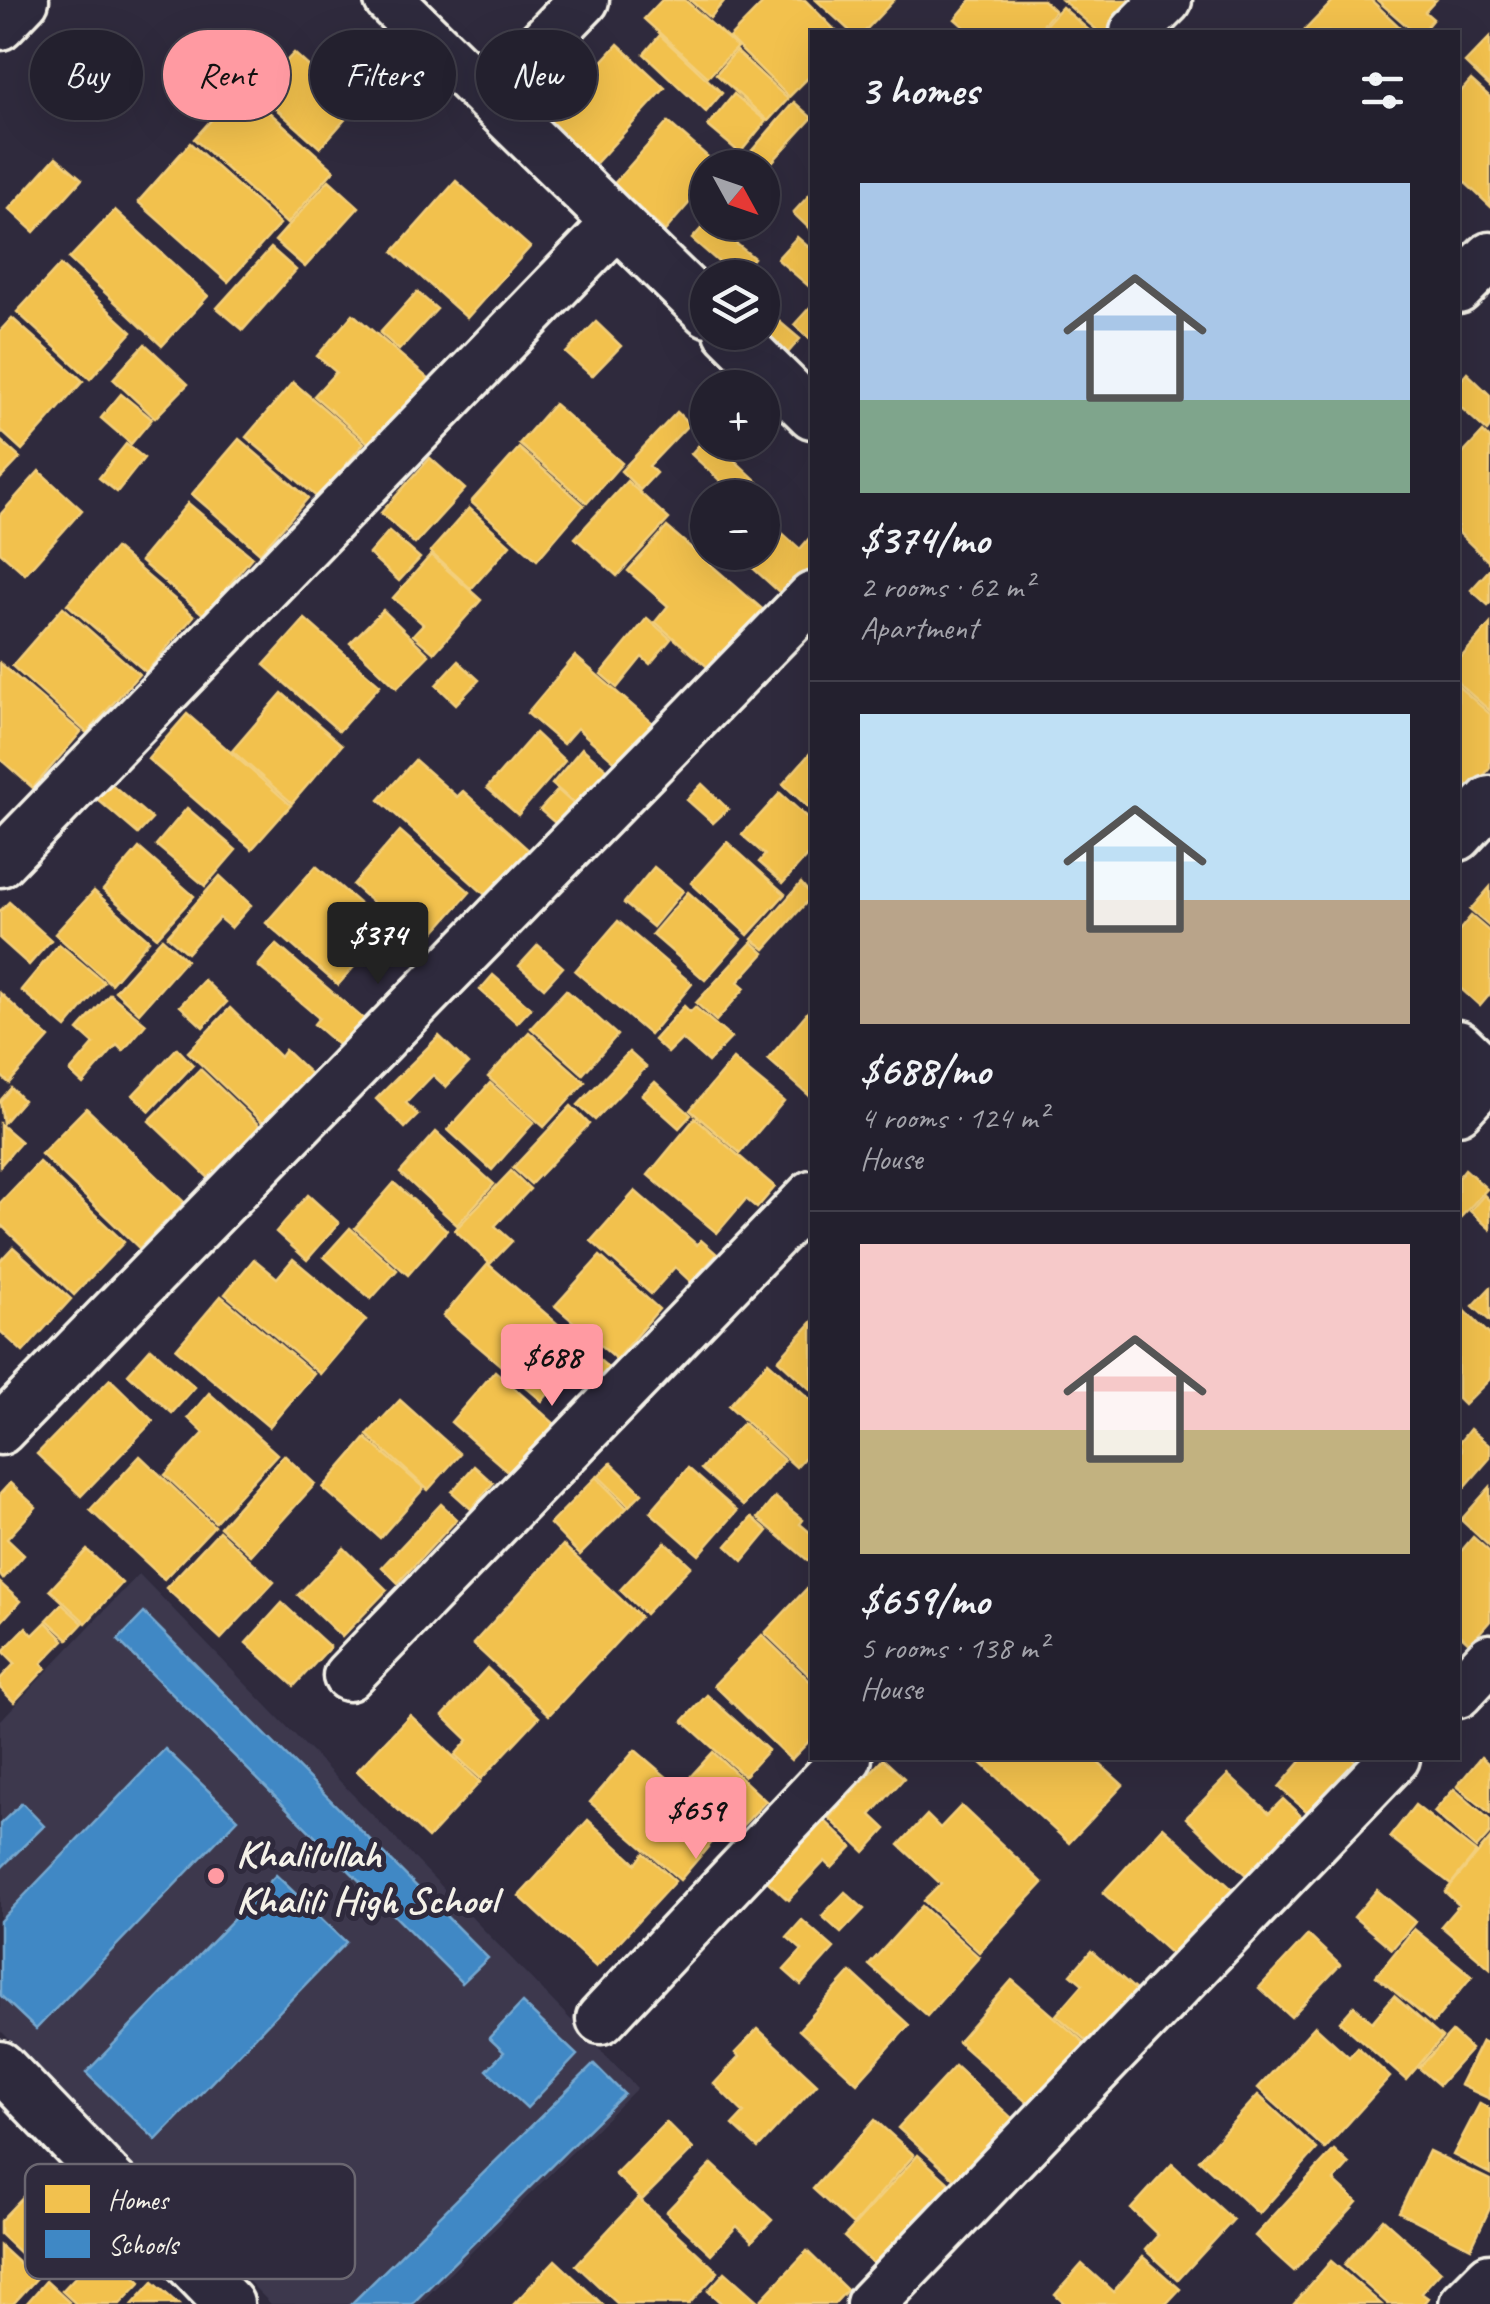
<!DOCTYPE html>
<meta charset="utf-8">
<style>
:root{--surface:#23202e;--page:#2b2836;--text:#f1f3f6;--muted:#a3a3aa;--line:#403e4a;--accent:#ff9aa2}
body{margin:0;font-family:Caveat,sans-serif;background:var(--page);color:var(--text);height:100vh;display:flex;flex-direction:column;font-size:38px;white-space:nowrap}
*{box-sizing:border-box;margin:0}
p{font-size:32px;color:var(--muted)}
.icon{flex:none;width:55px;height:55px;fill:none;stroke:currentColor;stroke-width:2;stroke-linecap:round;stroke-linejoin:round}
.map{position:relative;flex:1;overflow:hidden}
.side{position:absolute;left:810px;top:30px;width:650px;height:1730px;display:flex;flex-direction:column;background:var(--surface);border-radius:0px;box-shadow:0 10px 40px #0002,0 0 0 2px var(--line)}
.side>*{flex:none}
.guide{position:absolute;left:30px;top:30px;width:630px;height:90px;display:flex;gap:20px}
.needle{width:65px;rotate:130deg}
.tools{position:absolute;left:690px;top:150px;display:grid;gap:20px}
.tools a{display:grid;place-items:center;width:90px;height:90px;border-radius:50%;background:var(--surface);box-shadow:0 10px 40px #0002,0 0 0 2px var(--line);font-size:50px}
.price{position:absolute;translate:-50% -85px;padding:0 22px;border-radius:10px;background:var(--accent);color:#111;font-size:32px;line-height:65px;filter:drop-shadow(0 2px 5px #0008)}
.price::after{content:'';position:absolute;left:50%;top:60px;width:30px;height:22px;margin-left:-15px;background:inherit;clip-path:polygon(0 0,100% 0,50% 100%)}
.price.on{background:#222;color:#fff}
ul{padding:0;list-style:none}
li{display:grid;align-content:center;gap:20px;height:530px;padding:0 50px}
li+li{border-top:2px solid var(--line)}
li span{display:grid;place-items:center;height:310px;border-radius:0px;color:#555}
li>.icon{margin-inline-start:auto}
span .icon{width:180px;height:180px;fill:#fffc;stroke-width:1}
li b{font-size:42px}
h2{display:flex;justify-content:space-between;align-items:center;height:120px;padding:0 50px;font-size:42px}
.pill{padding:0 35px;border-radius:45px;background:var(--surface);box-shadow:0 10px 40px #0002,0 0 0 2px var(--line);font-size:35px;line-height:90px}
.pill.on{background:var(--accent);color:#111}
.map>svg:first-child{display:block}
.built{fill:#3c384e}
.homes{fill:#f2c14e;stroke:#f3cf7c;stroke-width:2.5}
.schools{fill:#3f88c5;stroke:#75a8d0;stroke-width:2.5}
.lines{fill:none;stroke-linecap:round;stroke-linejoin:round}
.street-casing{stroke:#f4f1e8;stroke-width:55}
.street{stroke:#2f2a3d;stroke-width:48}
.poi-dot{fill:#ff9aa2;stroke:#2f2a3d;stroke-width:4}
.labels{text-anchor:middle;stroke-width:10;stroke-linejoin:round;paint-order:stroke}
.poi-label{font-size:40px;font-weight:bold;fill:#f4f1e8;stroke:#2f2a3d;text-anchor:start}
.key{fill:#2f2a3d;stroke:#6a6670;stroke-width:2.5}
.key-label{font-size:28px;fill:#f4f1e8}
</style>
<div class="map">
<svg width="1490" height="2304" viewBox="0 0 1490 2304">
<rect width="100%" height="100%" fill="#2f2a3d"/>
<filter id="ink" filterUnits="userSpaceOnUse"><feTurbulence type="fractalNoise" baseFrequency=".01" numOctaves="2"/><feDisplacementMap in="SourceGraphic" scale="20" xChannelSelector="R" yChannelSelector="G"/><feConvolveMatrix kernelMatrix="1 2 1 2 8 2 1 2 1" color-interpolation-filters="sRGB"/></filter>
<g filter="url(#ink)">
<path class="built" d="M139,1574L637,2088L419,2304H271L0,2030V1721Z"/>
<g class="homes">
<path d="M662,0H685L737,47L708,77L644,19Z"/>
<path d="M690,0H725L710,18Z"/>
<path d="M766,0H805L837,32H812V74L789,97L729,38Z"/>
<path d="M816,0H894L864,32H851Z"/>
<path d="M971,0H1043L1055,11L1037,32H970L955,19Z"/>
<path d="M1062,0H1141L1113,32H1099Z"/>
<path d="M1334,0H1371L1405,32H1308L1305,30Z"/>
<path d="M1377,0H1436L1425,12L1433,19L1422,32H1414Z"/>
<path d="M1062,7L1091,32H1039Z"/>
<path d="M660,35L722,93L706,112L644,54Z"/>
<path d="M1490,37V87L1465,63Z"/>
<path d="M618,44L665,88L587,173L540,130Z"/>
<path d="M736,51L788,99L768,121L716,74Z"/>
<path d="M294,53L355,108L320,148L257,92Z"/>
<path d="M1471,80L1490,97V206L1458,176V95Z"/>
<path d="M241,87L334,170L287,224L194,139Z"/>
<path d="M734,94L766,121L740,153L708,126Z"/>
<path d="M794,102L812,118L762,173V168H746L741,163Z"/>
<path d="M668,122L715,163L691,190L696,195L665,231L613,185Z"/>
<path d="M190,143L280,224L228,282L138,202Z"/>
<path d="M56,157L82,179L34,232L9,209Z"/>
<path d="M329,180L359,207L305,267L275,241Z"/>
<path d="M456,181L530,247L467,318L393,252Z"/>
<path d="M812,192V231L793,213Z"/>
<path d="M115,210L208,296L162,346L69,259Z"/>
<path d="M708,221L754,258L737,278L692,239Z"/>
<path d="M797,237L812,250L811,288L777,259Z"/>
<path d="M271,248L296,270L243,330L217,308Z"/>
<path d="M60,265L132,332L90,379L17,312Z"/>
<path d="M417,292L437,309L399,350L380,333Z"/>
<path d="M812,305V334L809,338L794,325Z"/>
<path d="M762,307L800,339L779,363L762,332Z"/>
<path d="M353,314L431,381L373,447L314,396L336,372L317,356Z"/>
<path d="M12,318L83,381L22,450L0,430V331Z"/>
<path d="M596,322L621,346L592,376L566,353Z"/>
<path d="M145,344L188,384L155,418L113,379Z"/>
<path d="M1467,373L1490,395V427L1487,431L1458,405V384Z"/>
<path d="M293,382L364,443L318,498L246,437Z"/>
<path d="M121,394L152,419L131,444L101,418Z"/>
<path d="M554,404L622,463L587,503L519,444Z"/>
<path d="M677,412L689,424L649,466L656,473L640,490L621,471Z"/>
<path d="M1483,432L1490,439L1489,562L1458,532V459Z"/>
<path d="M707,436L708,442H715L758,482L744,498H739L691,454Z"/>
<path d="M239,439L308,498L260,553L192,494Z"/>
<path d="M0,440L20,458L0,479Z"/>
<path d="M126,444L144,458L117,492L99,478Z"/>
<path d="M519,448L584,505L537,560L471,502Z"/>
<path d="M430,458L465,489L415,544L381,513Z"/>
<path d="M39,471L82,510L25,574L0,552V515Z"/>
<path d="M627,481L669,519L617,576L575,538Z"/>
<path d="M188,503L252,557L204,615L140,561Z"/>
<path d="M469,508L510,545L471,589L430,552Z"/>
<path d="M762,515L800,549L812,535V570L787,599L735,552H762Z"/>
<path d="M667,527L769,615L717,675L655,622L668,606L628,571Z"/>
<path d="M389,531L420,558L399,581L369,554Z"/>
<path d="M115,548L194,616L146,672L67,604Z"/>
<path d="M431,555L481,600L434,653L413,635L423,624L393,598Z"/>
<path d="M1490,569V603L1488,605L1471,590Z"/>
<path d="M63,607L139,674L87,733L12,666Z"/>
<path d="M383,610L429,655L397,688L350,643Z"/>
<path d="M647,618L671,639L650,664L642,657L617,688L601,674Z"/>
<path d="M305,619L380,685L339,731L264,665Z"/>
<path d="M1490,624V711L1458,683V661Z"/>
<path d="M575,656L656,726L621,767L577,728L563,744L527,713Z"/>
<path d="M458,661L479,680L456,704L436,685Z"/>
<path d="M0,663L81,732L33,788L0,759Z"/>
<path d="M1458,686L1490,714V768L1472,789L1458,776Z"/>
<path d="M282,693L342,745L292,803L232,751Z"/>
<path d="M187,714L291,805L252,849L148,759Z"/>
<path d="M535,733L565,761L518,815L487,788Z"/>
<path d="M582,748L610,772L580,808L552,784Z"/>
<path d="M812,751V811L783,784Z"/>
<path d="M415,760L457,797L463,791L532,853L491,900L379,800Z"/>
<path d="M109,782L152,819L138,834L96,798Z"/>
<path d="M702,784L728,809L713,823L687,800Z"/>
<path d="M558,790L578,808L561,828L540,810Z"/>
<path d="M780,793L812,822V850L783,883L759,862L765,855L742,835Z"/>
<path d="M187,808L236,850L205,886L156,845Z"/>
<path d="M400,831L470,892L422,946L353,885Z"/>
<path d="M727,842L785,894L748,935L691,883Z"/>
<path d="M139,848L194,896L157,937L103,890Z"/>
<path d="M316,866L388,928L338,985L266,923Z"/>
<path d="M654,867L683,891L653,927L624,903Z"/>
<path d="M220,876L251,905L231,928L219,918L187,953L167,936Z"/>
<path d="M801,883L812,896L765,949L752,939Z"/>
<path d="M1490,887V927L1470,910Z"/>
<path d="M94,891L149,940L111,984L55,934Z"/>
<path d="M688,892L741,939L705,980L652,934Z"/>
<path d="M9,902L51,940L29,965L0,939V911Z"/>
<path d="M1471,916L1490,932V994L1480,1006L1458,986V932Z"/>
<path d="M618,921L692,984L650,1035L575,971Z"/>
<path d="M162,938L186,960L139,1013L115,991Z"/>
<path d="M752,942L764,953L738,982L745,988L716,1021L696,1003Z"/>
<path d="M59,944L104,982L66,1028L21,990Z"/>
<path d="M276,944L367,1022L343,1049L314,1024L319,1018L258,966Z"/>
<path d="M538,945L563,967L544,988L519,966Z"/>
<path d="M493,975L531,1008L517,1023L480,990Z"/>
<path d="M204,980L227,1002L203,1027L180,1006Z"/>
<path d="M566,990L617,1035L583,1074L531,1028Z"/>
<path d="M0,993L49,1038L9,1083L0,1075Z"/>
<path d="M110,994L146,1024L123,1051L117,1045L83,1084L70,1072L94,1044L78,1030Z"/>
<path d="M684,1006L690,1012L695,1007L731,1038L708,1062L682,1039L668,1053L654,1040Z"/>
<path d="M812,1007V1098L768,1059Z"/>
<path d="M230,1008L280,1057L285,1050L317,1080L270,1130L188,1052Z"/>
<path d="M529,1032L585,1082L544,1127L488,1077Z"/>
<path d="M439,1036L468,1064L446,1087L433,1075L406,1103L418,1115L405,1128L376,1099Z"/>
<path d="M177,1048L193,1065L150,1111L133,1095Z"/>
<path d="M629,1052L646,1067L595,1120L578,1105Z"/>
<path d="M733,1059L784,1101L740,1153L690,1110Z"/>
<path d="M200,1069L266,1132L215,1184L149,1121Z"/>
<path d="M655,1082L691,1115L679,1128L642,1095Z"/>
<path d="M490,1083L534,1122L492,1170L448,1130Z"/>
<path d="M11,1088L23,1100L3,1123L0,1101Z"/>
<path d="M571,1106L589,1124L531,1184L513,1168Z"/>
<path d="M86,1108L184,1202L139,1248L41,1154Z"/>
<path d="M695,1118L775,1187L757,1208L746,1199L717,1233L648,1175Z"/>
<path d="M0,1124L21,1142L0,1166Z"/>
<path d="M436,1132L494,1184L457,1225L400,1173Z"/>
<path d="M39,1162L124,1242L74,1295L0,1224V1203Z"/>
<path d="M1465,1169L1487,1189L1458,1220V1178Z"/>
<path d="M511,1171L530,1189L495,1226L512,1241L490,1264L455,1230Z"/>
<path d="M394,1183L447,1230L408,1275L355,1228Z"/>
<path d="M635,1191L697,1245L701,1240L717,1254L691,1282L675,1267L651,1294L591,1241Z"/>
<path d="M308,1195L339,1223L307,1260L276,1232Z"/>
<path d="M1484,1195L1490,1201V1229L1470,1211Z"/>
<path d="M350,1228L397,1270L371,1299L324,1257Z"/>
<path d="M13,1247L71,1299L23,1352L0,1331V1261Z"/>
<path d="M600,1256L659,1309L616,1359L555,1306Z"/>
<path d="M254,1259L277,1278L293,1259L366,1320L320,1374L225,1294Z"/>
<path d="M488,1264L611,1370L592,1393L567,1372L542,1401L443,1316Z"/>
<path d="M1490,1288V1321L1473,1306Z"/>
<path d="M221,1296L314,1374L269,1427L176,1349Z"/>
<path d="M1458,1304L1490,1335V1379L1464,1405L1458,1399Z"/>
<path d="M812,1322V1391L778,1360Z"/>
<path d="M151,1348L195,1387L172,1413L128,1374Z"/>
<path d="M768,1362L812,1401V1449L796,1467L729,1406Z"/>
<path d="M495,1371L556,1425L512,1475L451,1422Z"/>
<path d="M110,1379L153,1421L81,1496L37,1454Z"/>
<path d="M209,1393L277,1454L215,1522L165,1475L204,1433L188,1418Z"/>
<path d="M400,1400L460,1454L428,1490L367,1435Z"/>
<path d="M743,1423L784,1460L743,1506L701,1469Z"/>
<path d="M1470,1429L1490,1446V1458L1458,1495V1456L1462,1450L1458,1444Z"/>
<path d="M366,1438L424,1488L380,1538L323,1488Z"/>
<path d="M284,1455L315,1484L251,1555L220,1527Z"/>
<path d="M140,1456L214,1526L164,1579L90,1510Z"/>
<path d="M611,1463L642,1493L629,1506L598,1476Z"/>
<path d="M474,1466L493,1483L471,1509L452,1492Z"/>
<path d="M688,1468L737,1511L699,1555L650,1512Z"/>
<path d="M596,1477L627,1508L580,1555L550,1524Z"/>
<path d="M10,1483L36,1507L7,1539L24,1555L3,1579L0,1575V1494Z"/>
<path d="M1490,1487V1547L1461,1520Z"/>
<path d="M775,1497L803,1520L800,1524L812,1534V1564L758,1518Z"/>
<path d="M441,1504L457,1519L398,1583L382,1567Z"/>
<path d="M752,1517L768,1531L743,1561L727,1546Z"/>
<path d="M219,1531L274,1582L221,1639L166,1588Z"/>
<path d="M1473,1537L1490,1552V1621L1470,1644L1458,1633V1555Z"/>
<path d="M665,1542L691,1566L645,1614L620,1590Z"/>
<path d="M563,1545L640,1617L549,1715L473,1644Z"/>
<path d="M344,1548L387,1590L342,1637L298,1595Z"/>
<path d="M87,1550L122,1583L86,1623L50,1590Z"/>
<path d="M0,1583L20,1601L2,1621L0,1620Z"/>
<path d="M812,1583V1678L765,1633Z"/>
<path d="M282,1603L330,1647L294,1686L246,1643Z"/>
<path d="M62,1604L83,1623L68,1639L47,1620Z"/>
<path d="M46,1622L64,1640L42,1663L46,1668L14,1702L0,1688V1679L15,1663L3,1651L26,1627L33,1635Z"/>
<path d="M762,1635L812,1683V1738L791,1760L714,1685Z"/>
<path d="M487,1668L539,1717L481,1779L455,1755L468,1740L443,1716Z"/>
<path d="M707,1695L768,1750L744,1776L683,1721Z"/>
<path d="M410,1715L480,1782L428,1838L357,1771Z"/>
<path d="M635,1750L725,1827L680,1880L590,1802Z"/>
<path d="M713,1752L766,1801L743,1825L691,1776Z"/>
<path d="M1481,1757L1490,1765V1813L1457,1786Z"/>
<path d="M981,1758H1093L1123,1785L1069,1843L978,1760Z"/>
<path d="M1304,1758H1352L1364,1768L1318,1821L1279,1787Z"/>
<path d="M883,1759L904,1778L871,1815L886,1829L865,1852L829,1818Z"/>
<path d="M1228,1775L1269,1813L1283,1799L1304,1819L1249,1878L1186,1818Z"/>
<path d="M1454,1789L1490,1820V1833L1476,1849L1434,1812Z"/>
<path d="M1415,1805L1476,1853L1451,1884L1390,1837Z"/>
<path d="M961,1806L1043,1883L979,1952L924,1901L941,1884L899,1845L927,1815L940,1828Z"/>
<path d="M588,1820L636,1864L644,1853L675,1881L596,1967L519,1896Z"/>
<path d="M824,1820L852,1847L832,1868L825,1861L788,1900L767,1881Z"/>
<path d="M1163,1827L1240,1896L1180,1962L1103,1893Z"/>
<path d="M1490,1839V1968L1441,1926L1459,1905L1445,1892Z"/>
<path d="M1377,1890L1415,1922L1392,1949L1354,1917Z"/>
<path d="M845,1892L864,1909L841,1933L822,1916Z"/>
<path d="M922,1906L979,1957L927,2016L869,1965Z"/>
<path d="M802,1920L834,1948L801,1985L784,1970L802,1950L787,1937Z"/>
<path d="M1414,1929L1472,1976L1433,2023L1376,1976Z"/>
<path d="M1308,1935L1340,1965L1291,2017L1259,1988Z"/>
<path d="M1091,1951L1137,1991L1090,2044L1056,2015L1083,1984L1071,1974Z"/>
<path d="M851,1972L909,2025L857,2083L799,2030Z"/>
<path d="M1012,1980L1086,2044L1031,2106L958,2042Z"/>
<path d="M1394,1996L1442,2038L1406,2080L1340,2022L1354,2006L1372,2022Z"/>
<path d="M1315,2026L1349,2057L1358,2047L1390,2077L1325,2149L1258,2088Z"/>
<path d="M758,2029L817,2084L758,2148L733,2125L744,2113L714,2084L739,2057L735,2053Z"/>
<path d="M1452,2032L1471,2049L1439,2085L1419,2068Z"/>
<path d="M1482,2041L1490,2045V2099L1460,2085Z"/>
<path d="M955,2066L1014,2120L958,2182L898,2128Z"/>
<path d="M1258,2095L1317,2149L1259,2214L1199,2160Z"/>
<path d="M1480,2103L1490,2109V2174L1453,2155Z"/>
<path d="M875,2120L914,2155L853,2225L813,2189Z"/>
<path d="M666,2122L693,2149L642,2200L615,2174Z"/>
<path d="M1334,2150L1349,2164L1334,2181L1357,2202L1294,2271L1255,2236Z"/>
<path d="M1429,2151L1490,2180V2208L1471,2248L1399,2212Z"/>
<path d="M918,2155L952,2186L878,2268L844,2237Z"/>
<path d="M712,2164L772,2220L752,2241L737,2226L711,2254L666,2212Z"/>
<path d="M1172,2164L1233,2220L1178,2280L1145,2250L1158,2235L1131,2209Z"/>
<path d="M35,2184L86,2233L45,2277L0,2234V2221Z"/>
<path d="M638,2198L718,2272L689,2304H618L576,2265Z"/>
<path d="M1383,2219L1441,2271L1421,2293L1428,2298L1423,2304H1388L1344,2265Z"/>
<path d="M0,2246L36,2279L13,2304H0Z"/>
<path d="M104,2247L141,2282L120,2304H76L62,2291Z"/>
<path d="M807,2251L847,2290L834,2304H763L760,2301Z"/>
<path d="M1143,2257L1180,2289L1166,2304H1065L1055,2295L1082,2264L1113,2292Z"/>
<path d="M555,2260L602,2304H514Z"/>
<path d="M1331,2261L1381,2304H1294Z"/>
<path d="M725,2272L761,2304H722L708,2291Z"/>
<path d="M46,2281L69,2302L67,2304H26Z"/>
<path d="M153,2282L178,2304H133Z"/>
</g>
<g class="schools">
<path d="M144,1613L488,1958L462,1983L118,1640Z"/>
<path d="M165,1749L238,1819L36,2029L0,1995V1921Z"/>
<path d="M22,1803L44,1826L0,1869V1824Z"/>
<path d="M276,1875L346,1942L156,2140L86,2073Z"/>
<path d="M522,2003L577,2055L527,2108L487,2070L504,2052L489,2038Z"/>
<path d="M594,2064L624,2094L412,2304H351Z"/>
</g>
<g class="lines">
<defs>
<g id="street">
<path d="M389,0L708,312"/>
<path d="M0,25L24,0"/>
<path d="M1135,32L1167,0"/>
<path d="M489,98L584,0"/>
<path d="M1458,289L1490,257"/>
<path d="M729,332L812,414"/>
<path d="M1458,836L1490,801"/>
<path d="M0,862L617,223"/>
<path d="M1458,1045L1490,1076"/>
<path d="M1458,1109L1489,1075"/>
<path d="M0,1430L812,597"/>
<path d="M348,1676L812,1195"/>
<path d="M1458,1693L1490,1659"/>
<path d="M601,2019L847,1758"/>
<path d="M0,2066L229,2304"/>
<path d="M871,2304L1395,1758"/>
<path d="M1464,2304L1490,2278"/>
</g>
</defs>
<use href="#street" class="street-casing"/>
<use href="#street" class="street"/>
</g>
</g>
<circle class="poi-dot" cx="216" cy="1876" r="10"/>
<g class="labels">
<g class="poi-label">
<text x="236" y="1867">Khalilullah<tspan x="236" dy="46">Khalili High School</tspan></text>
</g>
</g>
<rect x="25" y="2164" width="330" height="115" rx="15" class="key"/>
<rect x="45" y="2185" width="45" height="28" fill="#f2c14e"/>
<rect x="45" y="2230" width="45" height="28" fill="#3f88c5"/>
<g class="key-label">
<text x="108" y="2209">Homes</text>
<text x="108" y="2254">Schools</text>
</g>
</svg>
<div class="tools">
<a><svg class="needle" viewBox="-14 -14 28 28"><path d="M0-13l5 13h-10z" fill="#e53935"/><path d="M0 13l5-13h-10z" fill="#a3a3aa"/></svg></a>
<a><svg class="icon" aria-label="layers" viewBox="0 0 24 24"><path d="M12 4l9 5-9 5-9-5zM3 14l9 5 9-5"/></svg></a>
<a>+</a>
<a>−</a>
</div>
<b class="price on" style="left:378px;top:987px">$374</b>
<b class="price" style="left:552px;top:1409px">$688</b>
<b class="price" style="left:696px;top:1862px">$659</b>
<div class="guide">
<a class="pill">Buy</a>
<a class="pill on">Rent</a>
<a class="pill">Filters</a>
<a class="pill">New</a>
</div>
<section class="side">
<h2>3 homes<svg class="icon" aria-label="filters" viewBox="0 0 24 24"><path d="M4 7h16M4 17h16"/><circle cx="9" cy="7" r="2"/><circle cx="15" cy="17" r="2"/></svg></h2>
<ul>
<li><span style="background:linear-gradient(#a9c7e8 70%,#7fa58c 0)"><svg class="icon" aria-label="home" viewBox="0 0 24 24"><path d="M3 11l9-7 9 7M6 9v11h12V9"/></svg></span><div><b>$374/mo</b><p>2 rooms · 62 m²</p><p>Apartment</p></div></li>
<li><span style="background:linear-gradient(#bfe0f5 60%,#b9a48a 0)"><svg class="icon" aria-label="home" viewBox="0 0 24 24"><path d="M3 11l9-7 9 7M6 9v11h12V9"/></svg></span><div><b>$688/mo</b><p>4 rooms · 124 m²</p><p>House</p></div></li>
<li><span style="background:linear-gradient(#f6c9c9 60%,#c2b280 0)"><svg class="icon" aria-label="home" viewBox="0 0 24 24"><path d="M3 11l9-7 9 7M6 9v11h12V9"/></svg></span><div><b>$659/mo</b><p>5 rooms · 138 m²</p><p>House</p></div></li>
</ul>
</section>
</div>
